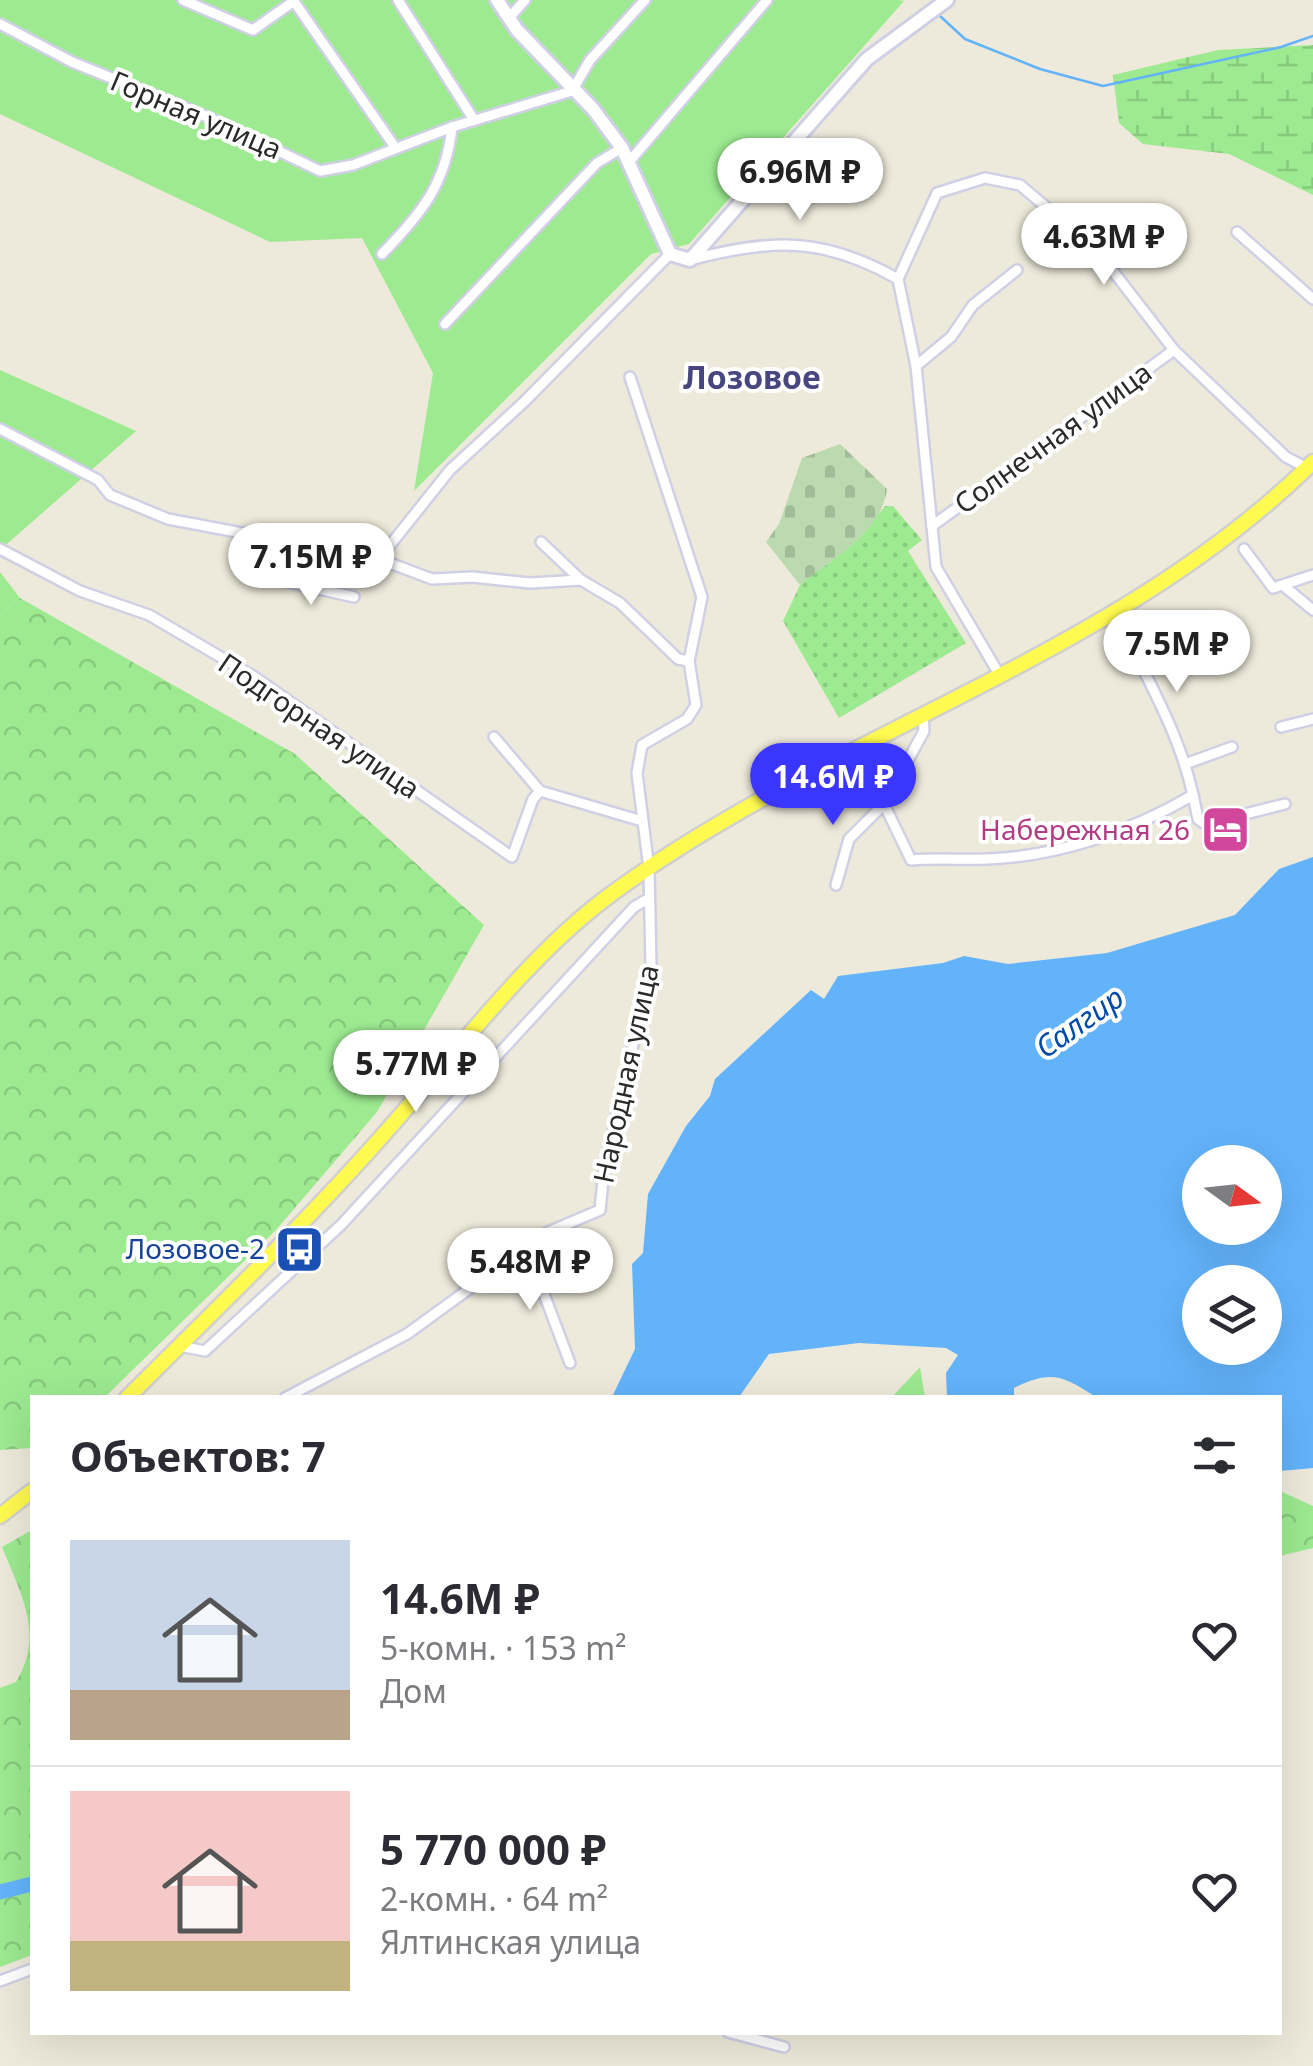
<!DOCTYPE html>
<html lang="ru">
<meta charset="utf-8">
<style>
:root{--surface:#fff;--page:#f7f7f7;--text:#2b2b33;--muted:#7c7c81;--line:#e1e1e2;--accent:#3b36ff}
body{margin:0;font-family:"Noto Sans",sans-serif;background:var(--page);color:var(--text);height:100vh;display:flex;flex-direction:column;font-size:38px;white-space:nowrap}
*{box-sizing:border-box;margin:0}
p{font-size:32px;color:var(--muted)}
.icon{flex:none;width:55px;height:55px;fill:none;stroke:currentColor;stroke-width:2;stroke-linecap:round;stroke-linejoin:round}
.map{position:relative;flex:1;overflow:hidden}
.drawer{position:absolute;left:30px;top:1395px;width:1252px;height:640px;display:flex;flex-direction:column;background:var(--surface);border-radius:0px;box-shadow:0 10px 40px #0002}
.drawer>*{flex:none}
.needle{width:65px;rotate:105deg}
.fabs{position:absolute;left:1182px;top:1145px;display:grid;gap:20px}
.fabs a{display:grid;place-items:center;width:100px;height:100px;border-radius:50%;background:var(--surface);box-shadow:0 10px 40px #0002;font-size:50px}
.price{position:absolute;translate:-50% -85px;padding:0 22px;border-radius:35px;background:#fff;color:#222;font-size:32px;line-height:65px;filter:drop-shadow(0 2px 5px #0008)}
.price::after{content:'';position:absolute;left:50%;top:60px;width:30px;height:22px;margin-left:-15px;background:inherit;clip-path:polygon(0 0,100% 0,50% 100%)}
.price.current{background:var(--accent);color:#fff}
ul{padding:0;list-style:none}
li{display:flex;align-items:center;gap:30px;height:250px;padding:0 40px}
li+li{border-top:2px solid var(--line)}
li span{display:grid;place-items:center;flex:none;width:280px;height:200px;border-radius:0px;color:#555}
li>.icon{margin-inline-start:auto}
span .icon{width:120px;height:120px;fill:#fffc;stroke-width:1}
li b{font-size:42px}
h2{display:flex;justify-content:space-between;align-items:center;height:120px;padding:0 40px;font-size:42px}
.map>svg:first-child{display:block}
.grass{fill:url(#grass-dots)}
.forest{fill:url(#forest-crowns)}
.wetland{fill:url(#wetland-marsh)}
.cemetery{fill:url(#cemetery-stones)}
.park{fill:#9dea91}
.water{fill:#63b3fb;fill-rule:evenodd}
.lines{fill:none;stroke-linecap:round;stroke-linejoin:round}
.stream{stroke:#63b3fb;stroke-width:2.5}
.river{stroke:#63b3fb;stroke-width:15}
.street-casing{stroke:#d0d0e5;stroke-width:14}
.secondary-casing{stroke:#d0d0e5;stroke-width:18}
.primary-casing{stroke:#d0d0d0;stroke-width:19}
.street{stroke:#fff;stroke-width:9}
.secondary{stroke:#fff;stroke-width:12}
.primary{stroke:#fffa4f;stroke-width:14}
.labels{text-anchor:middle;stroke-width:8;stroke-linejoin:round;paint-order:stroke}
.street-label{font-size:28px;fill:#2a2a2a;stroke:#fff}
.hotel-label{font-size:28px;fill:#b23c85;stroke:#fff;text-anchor:end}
.transit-label{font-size:28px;fill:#164399;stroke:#fff;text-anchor:end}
.water-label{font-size:30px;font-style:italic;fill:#004ca8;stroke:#fff}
.quarter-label{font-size:32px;font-weight:bold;fill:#474680;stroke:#fff}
</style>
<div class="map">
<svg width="1313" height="2066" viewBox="0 0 1313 2066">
<defs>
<pattern id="grass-dots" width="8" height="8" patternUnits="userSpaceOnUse" patternTransform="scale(2.5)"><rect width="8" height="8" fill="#9dea91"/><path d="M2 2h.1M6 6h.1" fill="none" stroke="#87c97d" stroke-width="1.8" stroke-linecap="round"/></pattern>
<pattern id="forest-crowns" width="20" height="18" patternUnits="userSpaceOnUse" patternTransform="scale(2.5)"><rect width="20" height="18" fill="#9dea91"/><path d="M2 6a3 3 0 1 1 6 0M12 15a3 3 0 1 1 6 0" fill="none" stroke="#87c97d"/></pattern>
<pattern id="wetland-marsh" width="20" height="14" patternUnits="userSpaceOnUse" patternTransform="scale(2.5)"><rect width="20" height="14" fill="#9dea91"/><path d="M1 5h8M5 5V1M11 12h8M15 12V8" fill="none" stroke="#87c97d"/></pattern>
<pattern id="cemetery-stones" width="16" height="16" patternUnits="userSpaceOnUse" patternTransform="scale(2.5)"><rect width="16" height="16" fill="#bcdab0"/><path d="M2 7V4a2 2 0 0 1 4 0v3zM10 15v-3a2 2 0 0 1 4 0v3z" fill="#a2bb98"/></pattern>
</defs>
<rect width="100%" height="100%" fill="#eeeadb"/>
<path class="grass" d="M885,506H893L922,540L908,551L966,643L839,718L783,621L800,585L860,537Z"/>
<g class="forest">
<path d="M20,598L295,754L484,925L377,1112L276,1230L105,1397L32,1398V1448L0,1450V615Z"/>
<path d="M920,1367L925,1397H892Z"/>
<path d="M1280,1491L1313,1506V1548L1280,1556Z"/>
<path d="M32,1530V1955L0,1967V1688L16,1682C45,1635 21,1594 2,1547Z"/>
</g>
<path class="wetland" d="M1313,45V195L1229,154L1143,144L1119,123L1113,75L1218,50Z"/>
<path class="cemetery" d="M840,444L887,489C882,532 832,560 800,585L766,542L779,524L802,458Z"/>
<g class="park">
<path d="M0,0H899L904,1L689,244L651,254L414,491L433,373L362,238L270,242L0,114Z"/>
<path d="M0,370L136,431L0,550Z"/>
<path d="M0,572L20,598L0,615Z"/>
</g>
<path class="water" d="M1313,857V1468L1280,1471V1398L1096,1397C1062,1375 1051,1370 1014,1388V1397H947L946,1373L958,1355L946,1348L859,1343L769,1354L739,1397H612L635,1349L632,1264L643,1253L648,1194L686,1126L710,1096L715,1079L811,990L824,999L838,976L943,963L964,956L1008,964L1107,953L1235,915L1279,869ZM1200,1162H1265V1228H1200ZM1200,1282H1265V1348H1200Z"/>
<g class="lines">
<path class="stream" d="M940,16L965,39L1040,69L1103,86L1281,47L1313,36"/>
<path class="river" d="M0,1892L32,1884"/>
<defs>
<g id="street">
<path d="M183,0L253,30L294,1"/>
<path d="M293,0L395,147"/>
<path d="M398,0L474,120"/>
<path d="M509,18L525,0"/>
<path d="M0,24L72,62L210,118L320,171L353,165L452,127L572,91L590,60L645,0"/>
<path d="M629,162L767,0"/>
<path d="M1237,232L1313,299"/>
<path d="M382,254C421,214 446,184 452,127"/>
<path d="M690,260C772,238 824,237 898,279L916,366L936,567L999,674"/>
<path d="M898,279L937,193L985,178L1020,185L1096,249L1174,350L1286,457L1307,468"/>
<path d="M445,324L597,163L622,148"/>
<path d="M916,366L951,337L973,305L1017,270"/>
<path d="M0,429L98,480L110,495L168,519L379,559L432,579L472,577L530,583L581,580L620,603L678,659L689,661"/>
<path d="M932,526L1174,350"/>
<path d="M541,542L581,580"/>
<path d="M0,549L80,591L149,615L253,676L512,857L533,799L540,791"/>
<path d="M1244,549L1273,588L1313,575"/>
<path d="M379,559L450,470L524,402L670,254"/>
<path d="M260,576L279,580L291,545"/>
<path d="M279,580L354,597"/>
<path d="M1285,587L1313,610"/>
<path d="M1114,612C1143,671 1179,731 1193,795"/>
<path d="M923,714L924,731L884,804L911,860C937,858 963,860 988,859C1060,856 1132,831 1193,795L1198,819L1205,824L1285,804"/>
<path d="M1281,727L1313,719"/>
<path d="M494,737L540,791L642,821"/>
<path d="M1185,764L1232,747"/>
<path d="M836,885L849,839L884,804"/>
<path d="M527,1249L570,1363"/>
<path d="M180,1346L205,1351L341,1225L634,907L646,900"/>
<path d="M285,1398L407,1334L546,1233L600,1210L604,1170L651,967L649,869L637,773L642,745L687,719L696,705L689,661L702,597L630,377"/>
<path d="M0,1981L32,1969"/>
<path d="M728,2032L784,2047"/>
</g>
<path id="secondary" d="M497,0L517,30L593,109L622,148L670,254L690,260L867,59L947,0"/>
<g id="primary">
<path d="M127,1398C214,1311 303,1226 384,1134C454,1056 526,957 610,895C832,732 1115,658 1313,462"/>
<path d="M0,1516L32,1491"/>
</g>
</defs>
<use href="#street" class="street-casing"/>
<use href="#secondary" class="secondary-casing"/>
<use href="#primary" class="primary-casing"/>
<use href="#street" class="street"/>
<use href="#secondary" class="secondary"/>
<use href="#primary" class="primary"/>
</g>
<defs>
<symbol id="hotel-square" viewBox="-11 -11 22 22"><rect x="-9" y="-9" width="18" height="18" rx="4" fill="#d1479c" stroke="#fff"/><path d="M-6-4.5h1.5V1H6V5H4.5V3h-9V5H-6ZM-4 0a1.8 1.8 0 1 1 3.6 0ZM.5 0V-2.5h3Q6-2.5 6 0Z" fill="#fff"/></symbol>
<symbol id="bus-square" viewBox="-11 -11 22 22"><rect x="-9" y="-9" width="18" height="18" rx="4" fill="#1a4fb4" stroke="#fff"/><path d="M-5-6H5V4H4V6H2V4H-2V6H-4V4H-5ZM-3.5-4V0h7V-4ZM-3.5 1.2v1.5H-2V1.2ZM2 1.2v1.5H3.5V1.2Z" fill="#fff"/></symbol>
</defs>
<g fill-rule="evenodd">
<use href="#hotel-square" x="1198" y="802" width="55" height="55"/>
<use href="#bus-square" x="272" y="1222" width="55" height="55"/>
</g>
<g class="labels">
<g class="street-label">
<text transform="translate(196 115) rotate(23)" y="10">Горная улица</text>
<text transform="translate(1053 438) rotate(-36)" y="10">Солнечная улица</text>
<text transform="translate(319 726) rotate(34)" y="10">Подгорная улица</text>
<text transform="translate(626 1074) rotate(-78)" y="10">Народная улица</text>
</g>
<g class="hotel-label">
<text x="1190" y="840">Набережная 26</text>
</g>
<g class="transit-label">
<text x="265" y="1259">Лозовое-2</text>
</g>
<g class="water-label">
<text transform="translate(1080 1023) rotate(-35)" y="10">Салгир</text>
</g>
<g class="quarter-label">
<text x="752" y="389">Лозовое</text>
</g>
</g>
</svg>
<div class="fabs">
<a><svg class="needle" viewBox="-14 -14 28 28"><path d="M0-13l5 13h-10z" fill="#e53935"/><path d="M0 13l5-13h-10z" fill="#7c7c81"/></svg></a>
<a><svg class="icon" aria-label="layers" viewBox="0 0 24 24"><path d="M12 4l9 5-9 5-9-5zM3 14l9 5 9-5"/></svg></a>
</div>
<b class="price" style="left:800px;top:223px">6.96M ₽</b>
<b class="price" style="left:1104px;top:288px">4.63M ₽</b>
<b class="price" style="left:311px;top:608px">7.15M ₽</b>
<b class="price" style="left:1177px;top:695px">7.5M ₽</b>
<b class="price current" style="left:833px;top:828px">14.6M ₽</b>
<b class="price" style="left:416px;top:1115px">5.77M ₽</b>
<b class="price" style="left:530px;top:1313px">5.48M ₽</b>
<section class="drawer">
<h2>Объектов: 7<svg class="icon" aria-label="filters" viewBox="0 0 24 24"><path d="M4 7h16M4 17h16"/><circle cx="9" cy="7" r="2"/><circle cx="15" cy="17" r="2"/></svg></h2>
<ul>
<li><span style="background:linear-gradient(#c9d6e8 75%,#b9a48a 0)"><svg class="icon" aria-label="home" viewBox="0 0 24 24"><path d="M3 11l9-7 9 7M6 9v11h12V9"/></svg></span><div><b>14.6M ₽</b><p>5-комн. · 153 m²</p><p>Дом</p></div><svg class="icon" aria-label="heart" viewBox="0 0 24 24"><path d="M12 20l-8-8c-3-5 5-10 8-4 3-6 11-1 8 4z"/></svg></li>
<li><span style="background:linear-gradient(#f6c9c9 75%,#c2b280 0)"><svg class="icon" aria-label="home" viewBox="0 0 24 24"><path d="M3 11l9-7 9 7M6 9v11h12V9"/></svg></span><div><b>5 770 000 ₽</b><p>2-комн. · 64 m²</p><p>Ялтинская улица</p></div><svg class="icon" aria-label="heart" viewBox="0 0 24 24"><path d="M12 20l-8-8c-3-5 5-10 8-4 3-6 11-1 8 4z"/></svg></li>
</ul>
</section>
</div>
